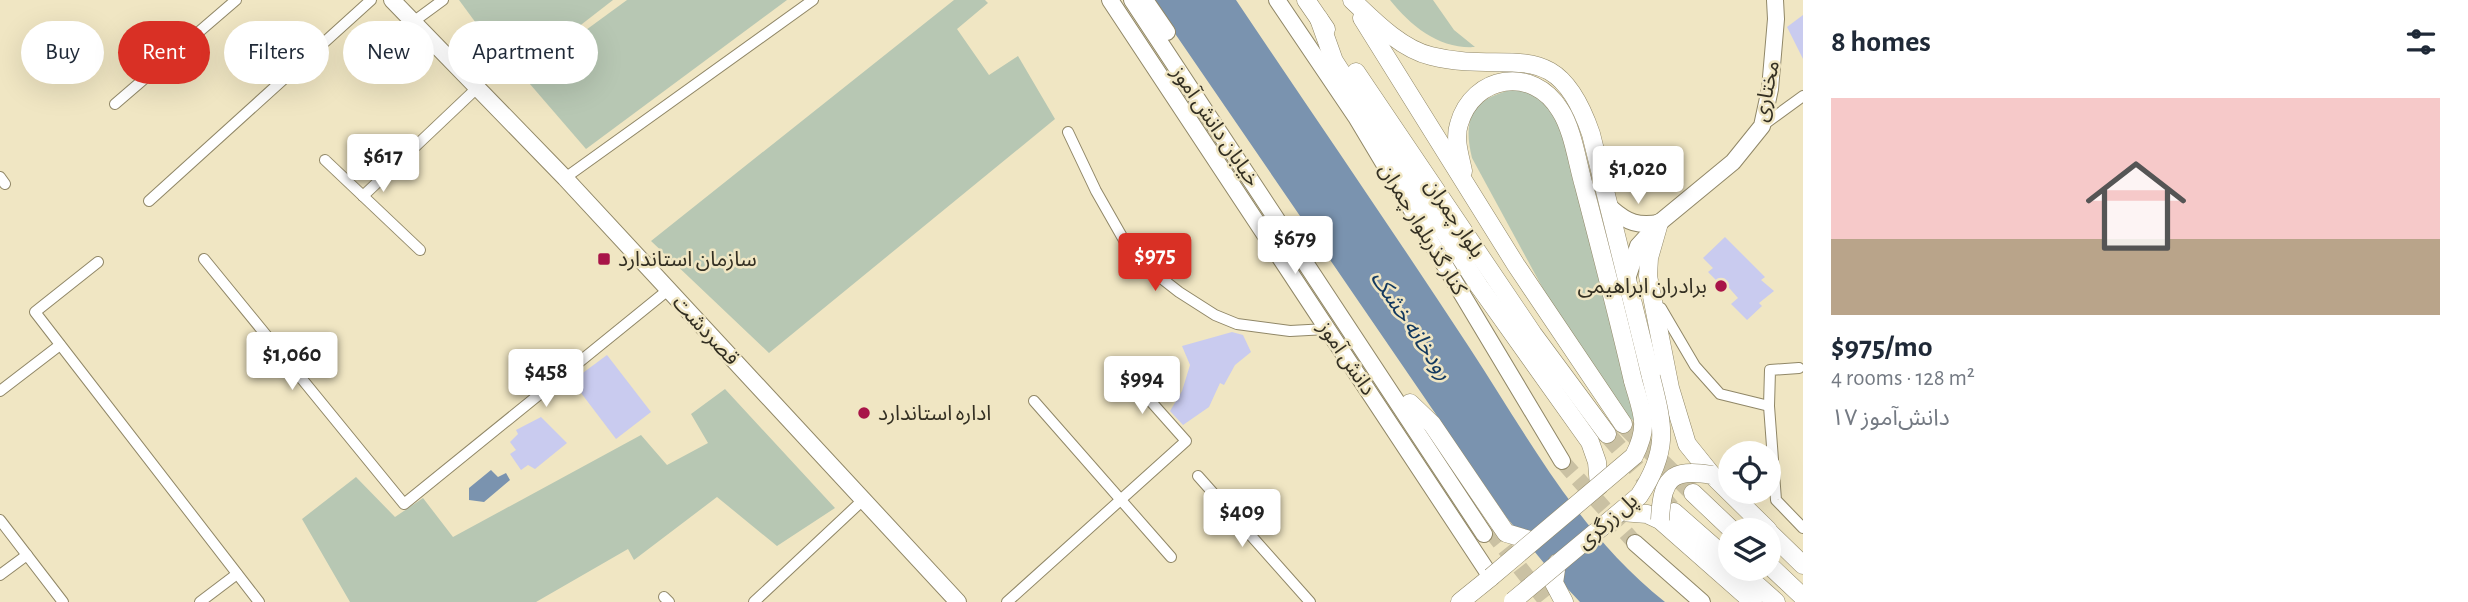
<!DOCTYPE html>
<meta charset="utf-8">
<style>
:root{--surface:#fff;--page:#f2f2f3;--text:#1f2937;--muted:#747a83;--accent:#d93025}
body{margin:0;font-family:"Alegreya Sans","Noto Sans Arabic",sans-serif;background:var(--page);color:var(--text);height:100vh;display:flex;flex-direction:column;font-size:26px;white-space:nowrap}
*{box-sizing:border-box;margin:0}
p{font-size:23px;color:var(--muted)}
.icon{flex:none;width:38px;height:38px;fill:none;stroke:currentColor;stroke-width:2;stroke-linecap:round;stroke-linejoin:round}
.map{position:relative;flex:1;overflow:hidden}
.panel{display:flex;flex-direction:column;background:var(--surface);width:665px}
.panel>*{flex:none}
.banner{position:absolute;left:21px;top:21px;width:665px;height:63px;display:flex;gap:14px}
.fabs{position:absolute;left:1718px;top:441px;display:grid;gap:14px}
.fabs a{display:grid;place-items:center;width:63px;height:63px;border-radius:50%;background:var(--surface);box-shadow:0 7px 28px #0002;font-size:35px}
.price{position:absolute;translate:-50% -60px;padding:0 16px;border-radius:7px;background:#fff;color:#222;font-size:23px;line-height:46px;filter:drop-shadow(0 2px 4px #0008)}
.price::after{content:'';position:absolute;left:50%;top:42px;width:21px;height:16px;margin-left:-10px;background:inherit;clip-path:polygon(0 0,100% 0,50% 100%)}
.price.selected{background:var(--accent);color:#fff}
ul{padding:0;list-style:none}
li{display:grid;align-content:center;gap:14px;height:371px;padding:0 28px}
li span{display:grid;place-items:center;height:217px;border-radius:0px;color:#555}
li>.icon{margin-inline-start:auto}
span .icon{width:126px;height:126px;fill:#fffc;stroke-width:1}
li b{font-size:30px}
h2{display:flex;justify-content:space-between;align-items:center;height:84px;padding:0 28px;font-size:30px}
.pill{padding:0 24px;border-radius:32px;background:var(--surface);box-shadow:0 7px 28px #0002;font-size:24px;line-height:63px}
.pill.selected{background:var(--accent);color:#fff}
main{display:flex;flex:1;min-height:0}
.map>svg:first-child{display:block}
.green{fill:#b7c7b3}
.water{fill:#7a93af}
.building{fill:#c9cbef}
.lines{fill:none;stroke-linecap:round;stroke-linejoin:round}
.secondary-tunnel{stroke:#cac1a3;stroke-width:16;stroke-dasharray:16 8;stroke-linecap:butt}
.primary-tunnel{stroke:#cac1a3;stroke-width:18;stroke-dasharray:18 9;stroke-linecap:butt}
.street-casing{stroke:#908767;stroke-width:12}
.secondary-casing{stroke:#908767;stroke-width:18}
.primary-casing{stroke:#908767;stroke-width:19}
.street{stroke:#fff;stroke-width:10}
.secondary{stroke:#fff;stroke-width:16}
.primary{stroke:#fff;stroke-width:18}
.primary-bridge-casing{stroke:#908767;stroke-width:19;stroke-linecap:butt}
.primary-bridge{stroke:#fff;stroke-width:18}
.poi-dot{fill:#a81448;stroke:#f0e6c3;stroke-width:2.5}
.labels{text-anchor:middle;stroke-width:5;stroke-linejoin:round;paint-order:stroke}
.street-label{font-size:21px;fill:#332f22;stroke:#f0e6c3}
.poi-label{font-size:21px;fill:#332f22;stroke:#f0e6c3;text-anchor:start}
.water-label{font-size:23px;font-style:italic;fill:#12395f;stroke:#f0e6c3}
</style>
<main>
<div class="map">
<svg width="1803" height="602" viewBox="0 0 1803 602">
<rect width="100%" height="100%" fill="#f0e6c3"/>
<g class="green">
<path d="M459,0H613L515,76Z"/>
<path d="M627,0H787L586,149L523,76Z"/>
<path d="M954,0H985L988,3L957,29L989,75L1018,56L1055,119L769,353L651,241Z"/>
<path d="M1390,0H1433L1454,30L1475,47C1439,49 1412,27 1390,0Z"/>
<path d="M1514,89C1536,91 1550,106 1560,126L1635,422L1624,413L1553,307L1472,158C1462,117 1473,99 1514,89Z"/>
<path d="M725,389L835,508L777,546L717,497L634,560L628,549L536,602H350L302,519L356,477L395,517L423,498L453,537L641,435L667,465L708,443L691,414Z"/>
</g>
<g class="water">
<path d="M1152,0H1236C1314,116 1393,231 1469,347C1528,437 1579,534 1665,602H1580L1548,568L1507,518Z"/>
<path d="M491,470L498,477L506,473L510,480L484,502L469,500V488Z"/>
</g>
<g class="building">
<path d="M1803,15V59L1787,27Z"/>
<path d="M1725,237L1765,277L1761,280L1774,291L1759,303L1762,306L1747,320L1731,304L1738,298L1723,281L1720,284L1708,272L1713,268L1703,258Z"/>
<path d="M1232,332L1243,335L1251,352L1235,365L1224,385L1220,383L1209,407L1183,425L1170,411L1182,391L1190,365L1182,346Z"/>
<path d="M607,355L651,412L616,439L572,381Z"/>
<path d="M541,417L567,443L535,469L528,465L521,470L510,454L516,450L510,442L518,434L516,430Z"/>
</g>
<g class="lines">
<g class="secondary-tunnel">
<path d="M1562,461L1635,543"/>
<path d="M1490,530L1547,602"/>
</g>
<g class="primary-tunnel">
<path d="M1623,424L1693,493"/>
<path d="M1607,434L1671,508"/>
</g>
<defs>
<g id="street">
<path d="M413,22L443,0"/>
<path d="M115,104L236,0"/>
<path d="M1762,126L1803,96"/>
<path d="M1068,132L1096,191L1133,256L1179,292L1215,315L1237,324L1290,331L1327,329"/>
<path d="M325,160L420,250"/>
<path d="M0,177L5,184"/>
<path d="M565,178L813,0"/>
<path d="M363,196L477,88"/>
<path d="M149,201L371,0"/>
<path d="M204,259L404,504L668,290"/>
<path d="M98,262L35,312L259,602"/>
<path d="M1661,308L1695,366L1720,394L1769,406"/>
<path d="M1799,368L1770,370L1769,406L1776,500L1803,528"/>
<path d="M0,391L60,345"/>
<path d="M1034,401L1171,557"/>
<path d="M1198,476L1310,602"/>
<path d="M0,520L63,602"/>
<path d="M0,575L27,555"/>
<path d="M664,597L669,602"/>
<path d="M200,602L237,574"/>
<path d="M754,602L863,500"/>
<path d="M1007,602L1186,441L1122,369"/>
</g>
<g id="secondary">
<path d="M392,0L565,178L958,602"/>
<path d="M1110,0L1491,577"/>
<path d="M1132,0L1484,534"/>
<path d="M1145,0L1167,32"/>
<path d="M1277,0L1356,117L1562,461"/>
<path d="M1612,209C1628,223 1638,226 1659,223"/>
<path d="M1627,279L1638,246L1659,223L1733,162L1762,126L1770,89L1776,19L1775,0"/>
<path d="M1635,543L1702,602"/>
</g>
<g id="primary">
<path d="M1306,0L1326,29"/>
<path d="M1352,0C1373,20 1401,49 1431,56C1511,76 1556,31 1591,134L1651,377"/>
<path d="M1362,18L1516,265L1623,424"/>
<path d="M1319,19L1334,61L1479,286L1590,442L1597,462L1599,486"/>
<path d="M1356,72L1533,334L1607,434"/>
<path d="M1463,171C1460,156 1454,139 1459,124C1473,75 1533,65 1560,110C1573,130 1577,162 1584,186C1601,251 1618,316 1633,381"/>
<path d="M1659,223L1649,258L1648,276L1670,388L1687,444L1712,475L1768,530"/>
<path d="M1410,403L1432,424L1506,533L1533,541"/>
<path d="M1693,493L1732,530"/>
<path d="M1621,512L1647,514L1660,520L1753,602"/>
<path d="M1674,512L1731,562"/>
<path d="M1769,532L1803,565"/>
<path d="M1557,563L1554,583L1564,602"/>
<path d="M1769,565L1803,597"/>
<path d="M1739,569L1776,602"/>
<path d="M1460,602L1491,577"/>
</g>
</defs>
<use href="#street" class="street-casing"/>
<use href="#secondary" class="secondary-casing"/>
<use href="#primary" class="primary-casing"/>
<use href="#street" class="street"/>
<use href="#secondary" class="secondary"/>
<use href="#primary" class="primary"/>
<defs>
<g id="primary-bridge">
<path d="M1660,520C1662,479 1670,468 1712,475"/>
<path d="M1491,577L1634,456C1650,425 1642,413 1633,381"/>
<path d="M1513,601L1639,496C1669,451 1664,428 1651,377"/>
</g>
</defs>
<use href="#primary-bridge" class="primary-bridge-casing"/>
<use href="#primary-bridge" class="primary-bridge"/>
</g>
<g class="poi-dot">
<rect x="597" y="252" width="14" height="14" rx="3.5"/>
<circle cx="1721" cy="286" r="7"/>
<circle cx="864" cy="413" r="7"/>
</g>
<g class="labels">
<g class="street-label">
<text transform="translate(1766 91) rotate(-78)" y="7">مختاری</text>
<text transform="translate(1216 126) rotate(56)" y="7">خیابان دانش آموز</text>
<text transform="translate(1455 218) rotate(56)" y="7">بلوار چمران</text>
<text transform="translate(1423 229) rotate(59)" y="7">کنار گذربلوار چمران</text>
<text transform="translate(706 330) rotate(47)" y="7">قصردشت</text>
<text transform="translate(1347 358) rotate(56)" y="7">دانش آموز</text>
<text transform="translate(1607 521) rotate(-41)" y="7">پل زرگری</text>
</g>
<g class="poi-label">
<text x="618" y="266">سازمان استاندارد</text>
<text x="1707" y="293" text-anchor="end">برادران ابراهیمی</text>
<text x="878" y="420">اداره استاندارد</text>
</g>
<g class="water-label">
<text transform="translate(1412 325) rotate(56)" y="8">رودخانه خشک</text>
</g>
</g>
</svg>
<div class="fabs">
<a><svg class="icon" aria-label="locate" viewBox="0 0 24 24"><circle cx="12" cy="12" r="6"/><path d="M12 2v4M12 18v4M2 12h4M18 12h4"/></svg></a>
<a><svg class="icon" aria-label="layers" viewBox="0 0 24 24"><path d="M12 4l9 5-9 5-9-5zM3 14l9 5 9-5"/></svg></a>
</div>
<b class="price" style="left:383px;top:194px">$617</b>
<b class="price" style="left:1638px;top:206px">$1,020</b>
<b class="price" style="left:1295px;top:276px">$679</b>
<b class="price selected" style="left:1155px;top:293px">$975</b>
<b class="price" style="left:292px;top:392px">$1,060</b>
<b class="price" style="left:546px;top:409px">$458</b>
<b class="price" style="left:1142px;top:416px">$994</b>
<b class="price" style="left:1242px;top:549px">$409</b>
<div class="banner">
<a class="pill">Buy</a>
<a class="pill selected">Rent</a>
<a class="pill">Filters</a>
<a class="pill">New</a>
<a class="pill">Apartment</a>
</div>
</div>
<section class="panel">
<h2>8 homes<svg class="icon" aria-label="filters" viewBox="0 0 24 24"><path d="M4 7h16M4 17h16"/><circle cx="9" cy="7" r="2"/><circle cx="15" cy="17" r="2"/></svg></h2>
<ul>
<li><span style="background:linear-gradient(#f6c9c9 65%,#b9a48a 0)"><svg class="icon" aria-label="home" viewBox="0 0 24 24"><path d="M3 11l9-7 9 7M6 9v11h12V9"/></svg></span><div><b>$975/mo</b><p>4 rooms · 128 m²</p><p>دانش‌آموز ۱۷</p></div></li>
</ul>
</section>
</main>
